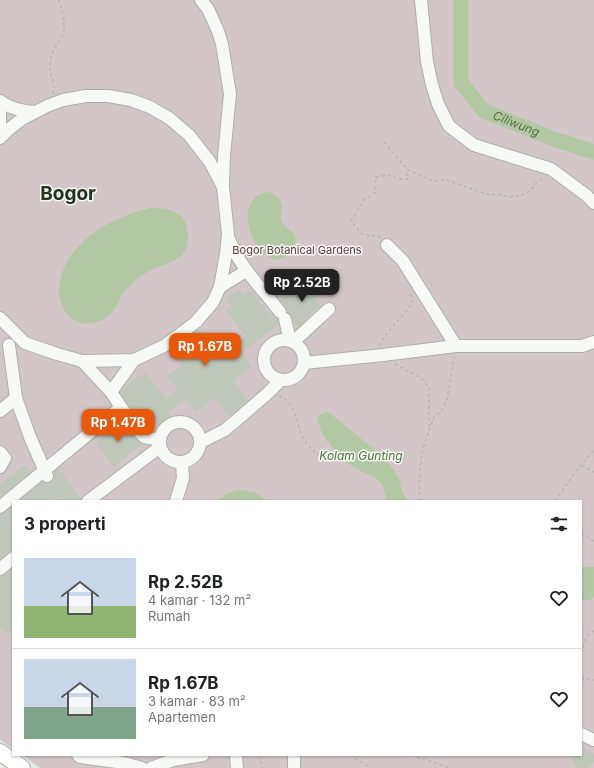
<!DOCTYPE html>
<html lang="id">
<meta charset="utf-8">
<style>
:root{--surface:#fff;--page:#f6f6f6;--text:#202124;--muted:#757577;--line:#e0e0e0;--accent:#ea580c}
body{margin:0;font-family:Inter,sans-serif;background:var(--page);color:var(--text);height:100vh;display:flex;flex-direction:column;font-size:15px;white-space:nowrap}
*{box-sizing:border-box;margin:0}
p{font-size:13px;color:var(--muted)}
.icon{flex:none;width:22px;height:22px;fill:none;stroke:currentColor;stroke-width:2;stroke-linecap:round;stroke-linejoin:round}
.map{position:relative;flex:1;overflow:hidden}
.side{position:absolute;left:12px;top:500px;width:570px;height:256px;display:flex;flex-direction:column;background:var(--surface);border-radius:0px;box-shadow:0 1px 3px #0004}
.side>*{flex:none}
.price{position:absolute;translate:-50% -34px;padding:0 9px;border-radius:8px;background:var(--accent);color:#fff;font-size:13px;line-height:26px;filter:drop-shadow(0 1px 2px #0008)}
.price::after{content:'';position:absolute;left:50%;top:24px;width:12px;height:9px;margin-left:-6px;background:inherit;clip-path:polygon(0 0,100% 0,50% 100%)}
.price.selected{background:#222;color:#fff}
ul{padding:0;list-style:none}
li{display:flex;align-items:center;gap:12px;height:100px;padding:0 12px}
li+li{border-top:1px solid var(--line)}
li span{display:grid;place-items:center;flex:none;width:112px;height:80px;border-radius:0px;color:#555}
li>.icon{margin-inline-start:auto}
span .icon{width:48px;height:48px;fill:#fffc;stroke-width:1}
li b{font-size:17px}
h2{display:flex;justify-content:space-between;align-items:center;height:48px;padding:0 12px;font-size:17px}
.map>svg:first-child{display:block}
.green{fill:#d3c6c9}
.water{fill:#b2c7a2}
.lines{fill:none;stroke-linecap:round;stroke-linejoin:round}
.river{stroke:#b2c7a2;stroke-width:15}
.building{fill:#bfc7bb}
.minor-tunnel{stroke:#c2c8bf;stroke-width:12;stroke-dasharray:12 6;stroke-linecap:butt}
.minor-casing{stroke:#a9b1a6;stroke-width:14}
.major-casing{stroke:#aab5a4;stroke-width:18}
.path{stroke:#b0b7ae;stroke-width:1.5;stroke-dasharray:3 3;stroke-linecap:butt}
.minor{stroke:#f7f9f6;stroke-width:12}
.major{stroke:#fff;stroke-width:16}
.labels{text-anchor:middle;stroke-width:3;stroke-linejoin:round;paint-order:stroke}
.park-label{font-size:11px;fill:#5b3c40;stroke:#f5f8f3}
.water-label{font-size:12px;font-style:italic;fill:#51713b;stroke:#f5f8f3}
.town-label{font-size:19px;font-weight:bold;fill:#25321f;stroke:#f5f8f3}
</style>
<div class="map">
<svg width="594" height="768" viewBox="0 0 594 768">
<rect width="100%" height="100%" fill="#e6eae4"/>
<path class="green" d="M0,0H594V768H40L22,755H581V501H13V749L0,740Z"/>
<g class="water">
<path d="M267,192C275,193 282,199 282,208C282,212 280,216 281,221C289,232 303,234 291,251C265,286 223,201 267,192Z"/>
<path d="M151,208C163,208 177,209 184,220C187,225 188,232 188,238C187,262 167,262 150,270C146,273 141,276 137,279C132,284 124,290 121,297C118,302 116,308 112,312C100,325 82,328 69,316C63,311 59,298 59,291C60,245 112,216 151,208Z"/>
<path d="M327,411L385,458L399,478L402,492L408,501H386C385,474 369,478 352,466C343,460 330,444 323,435C320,430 319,423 317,417Z"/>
<path d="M240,490L256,493L268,501H218L228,493Z"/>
<path d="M582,567H594V597L589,600H581V569Z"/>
</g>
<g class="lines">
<path class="river" id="s1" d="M461,0V83L484,111L554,139L594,152"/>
</g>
<g class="building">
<path d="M314,283L322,293L315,298L321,306L312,312L313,313L298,327L281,300L303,284L307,289Z"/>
<path d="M239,289L244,295L251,291L272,317L274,316L278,319V323L277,324L278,325L242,352L252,367L234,381L248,400L228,416L214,398L196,412L185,399L168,413L171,417L158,427L155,423L149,428H146L142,426L141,422L120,392L127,387L126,385L138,376L140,378L146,373L166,398L178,390L167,376L182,365L170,351L199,329L210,344L225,333L235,345L246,337L225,310L232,306L226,298Z"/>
<path d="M120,419L133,433L134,438L141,445L114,467L96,443L111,431L108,427Z"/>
<path d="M25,465L31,472L0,497V484Z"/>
<path d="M58,468L81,498V501H19L42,482L47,483L53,481L54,476V472Z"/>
<path d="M13,506V551L8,552L0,559V514L5,513Z"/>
<path d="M13,568V629L6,634L0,627V576L5,575Z"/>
<path d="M581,747L594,754V762L587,768H578L574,765L571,755H581Z"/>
</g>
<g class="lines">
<g class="minor-tunnel">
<path d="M47,476L49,486L59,501"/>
<path d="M0,524L11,516L5,509"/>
</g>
<defs>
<g id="minor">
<path d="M201,0L208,9L218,31L222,44L230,94L224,156L223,184"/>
<path d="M421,0L427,62L432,85L438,104L449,126L474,145L551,169L586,195L594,203"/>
<path d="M0,101C10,109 22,111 34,112"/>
<path d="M0,113V130"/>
<path d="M0,138L9,129L22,119L47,106L63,100L86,96H108L131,100L150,107L169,118L189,135L210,162L223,187L228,234L226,254L220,287L213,302L196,322L164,346L134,360L82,361L57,354L25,343L0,318"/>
<path d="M229,239C240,268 262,288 280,312"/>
<path d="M387,245L403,261L456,346"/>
<path d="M220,287L246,271"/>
<path d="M285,319L290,341"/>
<circle cx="284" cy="360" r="20"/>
<path d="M293,342L329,309"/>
<path d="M9,345L16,398L30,437L47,476"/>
<path d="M82,361L111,392L121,407"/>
<path d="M304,363L383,355L456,346H582L594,342"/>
<path d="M111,392L134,360"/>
<path d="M0,411L16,398"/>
<circle cx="180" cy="442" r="20"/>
<path d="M140,433L144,437L160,440"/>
<path d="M201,442L225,430L268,393L281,380"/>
<path d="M0,452L5,458L0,467"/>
<path d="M88,501L160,447"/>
<path d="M176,501L183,478L182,463"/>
<path d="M0,507L121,407L135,426"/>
<path d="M0,569L13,558"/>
<path d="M581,734L594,740"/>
<path d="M78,755L80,757L124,763L142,768"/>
<path d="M236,755L237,768"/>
<path d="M294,755V768"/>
<path d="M151,768L173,760L203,755"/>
</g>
<path id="major" d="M0,752L22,768"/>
</defs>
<use href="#minor" class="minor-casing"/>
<use href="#major" class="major-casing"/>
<g class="path">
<path d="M53,94C57,82 49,77 50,66C50,58 53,49 58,42C59,40 62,37 63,34C66,23 62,10 59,0"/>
<path d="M384,142L408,170L433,181L447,180L489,195L497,194L510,197L519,196L531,191L535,184L543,178"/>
<path d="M381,237L362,234L351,221L364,200L375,193L376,177L388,175L404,180L408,179L406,172L408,170"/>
<path d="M380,346C385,330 409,313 412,301C412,300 411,295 411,294"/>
<path d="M395,364L421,378L429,388V430"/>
<path d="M279,396C298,403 295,425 304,440C310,449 319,454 327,461"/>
<path d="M582,465L594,472"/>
<path d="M420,501L419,487L420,470L423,448L434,417L440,413L447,400L454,357"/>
<path d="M555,501L576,471L594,450"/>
<path d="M581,533L594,541"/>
<path d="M581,653C584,645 585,635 594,631"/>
<path d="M581,678L594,680"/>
<path d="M260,755L262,768"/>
<path d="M350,755L371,768"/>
<path d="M411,755L451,768"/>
</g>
<use href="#minor" class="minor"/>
<use href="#major" class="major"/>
</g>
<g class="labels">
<g class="park-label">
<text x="297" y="254">Bogor Botanical Gardens</text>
</g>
<g class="water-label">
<text dy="4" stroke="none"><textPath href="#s1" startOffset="154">Ciliwung</textPath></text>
<text x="361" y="460">Kolam Gunting</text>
</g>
<g class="town-label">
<text x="68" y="200">Bogor</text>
</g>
</g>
</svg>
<b class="price selected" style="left:302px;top:303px">Rp 2.52B</b>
<b class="price" style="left:205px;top:367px">Rp 1.67B</b>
<b class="price" style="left:118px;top:443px">Rp 1.47B</b>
<section class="side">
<h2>3 properti<svg class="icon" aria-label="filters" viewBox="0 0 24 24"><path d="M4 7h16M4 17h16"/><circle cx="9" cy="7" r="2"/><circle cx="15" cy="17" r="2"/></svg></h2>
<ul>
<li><span style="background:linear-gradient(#c9d6e8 60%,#8fb573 0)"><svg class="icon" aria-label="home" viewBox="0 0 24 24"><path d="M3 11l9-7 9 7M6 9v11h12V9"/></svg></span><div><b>Rp 2.52B</b><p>4 kamar · 132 m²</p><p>Rumah</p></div><svg class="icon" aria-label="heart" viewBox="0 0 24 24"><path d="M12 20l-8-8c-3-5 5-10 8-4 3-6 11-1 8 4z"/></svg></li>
<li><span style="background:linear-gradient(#c9d6e8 60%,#7fa58c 0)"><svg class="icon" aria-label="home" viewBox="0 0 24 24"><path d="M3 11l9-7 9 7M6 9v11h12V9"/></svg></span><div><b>Rp 1.67B</b><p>3 kamar · 83 m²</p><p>Apartemen</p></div><svg class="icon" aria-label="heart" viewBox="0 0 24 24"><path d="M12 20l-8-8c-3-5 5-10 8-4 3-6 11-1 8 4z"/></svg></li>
</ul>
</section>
</div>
